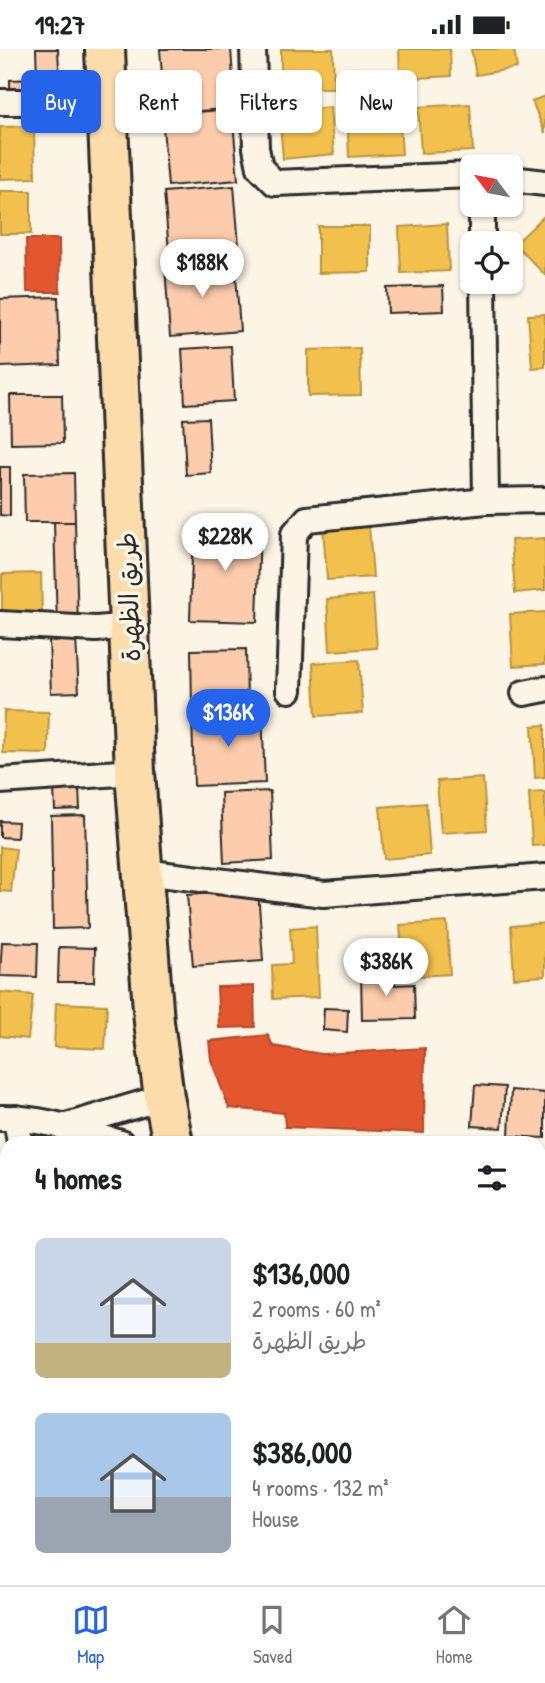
<!DOCTYPE html>
<meta charset="utf-8">
<style>
:root{--surface:#fff;--page:#f2f2f2;--text:#202124;--muted:#757577;--line:#e0e0e0;--accent:#2563eb}
body{margin:0;font-family:"Patrick Hand","Playpen Sans Arabic",sans-serif;background:var(--page);color:var(--text);height:100vh;display:flex;flex-direction:column;font-size:26px;white-space:nowrap}
*{box-sizing:border-box;margin:0}
p{font-size:23px;color:var(--muted)}
.icon{flex:none;width:38px;height:38px;fill:none;stroke:currentColor;stroke-width:2;stroke-linecap:round;stroke-linejoin:round}
.map{position:relative;flex:1;overflow:hidden}
.drawer{position:absolute;left:0px;top:1087px;width:546px;height:450px;display:flex;flex-direction:column;background:var(--surface);border-radius:21px 21px 0 0;box-shadow:0 2px 5px #0004}
.drawer>*{flex:none}
.top-card{position:absolute;left:21px;top:21px;width:504px;height:63px;display:flex;gap:14px}
.needle{width:46px;rotate:302deg}
.controls{position:absolute;left:460px;top:105px;display:grid;gap:14px}
.controls a{display:grid;place-items:center;width:63px;height:63px;border-radius:10px;background:var(--surface);box-shadow:0 2px 5px #0004;font-size:35px}
.price{position:absolute;translate:-50% -60px;padding:0 16px;border-radius:24px;background:#fff;color:#222;font-size:23px;line-height:46px;filter:drop-shadow(0 2px 4px #0008)}
.price::after{content:'';position:absolute;left:50%;top:42px;width:21px;height:16px;margin-left:-10px;background:inherit;clip-path:polygon(0 0,100% 0,50% 100%)}
.price.on{background:var(--accent);color:#fff}
ul{padding:0;list-style:none}
li{display:flex;align-items:center;gap:21px;height:175px;padding:0 35px}
li span{display:grid;place-items:center;flex:none;width:196px;height:140px;border-radius:10px;color:#555}
li>.icon{margin-inline-start:auto}
span .icon{width:84px;height:84px;fill:#fffc;stroke-width:1}
li b{font-size:30px}
h2{display:flex;justify-content:space-between;align-items:center;height:84px;padding:0 35px;font-size:30px}
.tag{padding:0 24px;border-radius:10px;background:var(--surface);box-shadow:0 2px 5px #0004;font-size:24px;line-height:63px}
.tag.on{background:var(--accent);color:#fff}
.status{display:flex;justify-content:space-between;align-items:center;height:49px;padding:0 35px;background:var(--surface);direction:ltr}
.status svg{height:19px;fill:currentColor}
.tabs{display:flex;justify-content:space-around;align-items:center;height:98px;border-top:2px solid var(--line);background:var(--surface);font-size:19px;color:var(--muted)}
.tabs a{display:grid;justify-items:center;gap:4px}
.tabs .on{color:var(--accent)}
.map>svg:first-child{display:block}
.homes{fill:#f2c14e;stroke:#b69444;stroke-width:2}
.shops{fill:#e4572e;stroke:#ac4a2d;stroke-width:2}
.building{fill:#fdccac;stroke:#2b2b2b;stroke-width:2}
.lines{fill:none;stroke-linecap:round;stroke-linejoin:round}
.street-casing{stroke:#2b2b2b;stroke-width:30}
.secondary-casing{stroke:#2b2b2b;stroke-width:40}
.primary-casing{stroke:#2b2b2b;stroke-width:44}
.street{stroke:#fcf5e5;stroke-width:24}
.secondary{stroke:#fcf5e5;stroke-width:35}
.primary{stroke:#fddcac;stroke-width:38}
.labels{text-anchor:middle;stroke-width:7;stroke-linejoin:round;paint-order:stroke}
.street-label{font-size:26px;fill:#2b2b2b;stroke:#fcf5e5}
</style>
<div class="status"><b>19:27</b><svg viewBox="0 0 49 12"><path d="M0 12V9h3v3zM5 12V6h3v6zM10 12V3h3v9zM15 12V0h3v12zM26 1h20v11H26zM47 4h2v5h-2z"/></svg></div>
<div class="map">
<svg width="545" height="1536" viewBox="0 0 545 1536">
<rect width="100%" height="100%" fill="#fcf5e5"/>
<filter id="ink" filterUnits="userSpaceOnUse"><feTurbulence type="fractalNoise" baseFrequency=".0143" numOctaves="2"/><feDisplacementMap in="SourceGraphic" scale="14" xChannelSelector="R" yChannelSelector="G"/><feConvolveMatrix kernelMatrix="1 2 1 2 8 2 1 2 1" color-interpolation-filters="sRGB"/></filter>
<g filter="url(#ink)">
<g class="homes">
<path d="M281,0H333L334,39H281Z"/>
<path d="M399,0H450L451,27L400,30Z"/>
<path d="M471,0H514L517,19L476,26Z"/>
<path d="M545,47V84L532,52Z"/>
<path d="M470,55L473,102L421,104L418,58Z"/>
<path d="M330,58L334,105L283,110L279,63Z"/>
<path d="M399,58L402,105L349,108L347,62Z"/>
<path d="M34,77L35,129L0,130V78Z"/>
<rect x="0" y="142" width="31" height="43"/>
<path d="M545,166V226L515,195Z"/>
<path d="M447,175L449,222L401,224L399,178Z"/>
<path d="M318,177H370V223L318,224Z"/>
<path d="M545,265V318L532,319L528,266Z"/>
<path d="M360,299L361,346L308,347V301Z"/>
<path d="M369,476L373,528L327,531L323,479Z"/>
<path d="M545,489V541L515,544L511,491Z"/>
<path d="M41,524L42,567H2V525Z"/>
<path d="M373,546L377,599L330,602L327,550Z"/>
<path d="M545,563V615L513,617L510,565Z"/>
<path d="M359,611L363,664L316,667L313,614Z"/>
<path d="M4,662L49,663L48,705L3,704Z"/>
<path d="M545,676V728L535,729L532,677Z"/>
<path d="M483,729L487,781L441,784L437,732Z"/>
<path d="M545,743V796L532,797L529,744Z"/>
<path d="M426,754L430,806L384,810L380,758Z"/>
<path d="M0,798L16,800L11,843L0,842Z"/>
<path d="M447,873L450,925L404,928L400,876Z"/>
<path d="M545,874V927L514,929L511,877Z"/>
<path d="M316,877L319,948L273,950L272,916L292,915L290,879Z"/>
<path d="M0,943L33,946L28,990L0,987Z"/>
<path d="M56,954L107,956L105,1000L54,998Z"/>
<path d="M0,1300H7V1345L0,1344Z"/>
<path d="M0,1384L7,1385V1429L0,1428Z"/>
<path d="M0,1450L7,1451V1496L0,1495Z"/>
<path d="M404,1530H417L419,1536H381Z"/>
<path d="M451,1530H505L507,1536H452Z"/>
</g>
<g class="shops">
<path d="M26,190H59L60,243H27Z"/>
<path d="M254,937L255,978L219,979L217,938Z"/>
<path d="M268,986L273,997L322,1005L425,999L424,1084L285,1078L284,1064L229,1059L211,1011L209,992Z"/>
<path d="M541,1173H545V1224L539,1223Z"/>
</g>
<g class="building">
<path d="M36,0H58L60,42L10,45V31L37,30Z"/>
<path d="M160,0H231L235,59L165,65Z"/>
<path d="M232,60L238,131L168,137L162,66Z"/>
<path d="M234,137L240,208L170,214L164,143Z"/>
<path d="M235,211L240,282L170,288L165,217Z"/>
<path d="M443,237L444,262L388,264L387,239Z"/>
<path d="M58,248L60,316L0,318V250Z"/>
<path d="M231,297L234,352L185,355L182,300Z"/>
<path d="M10,346H62L63,394L11,395Z"/>
<path d="M208,369L211,424L186,426L183,370Z"/>
<path d="M0,418H10V467L0,466Z"/>
<path d="M74,424L75,473H25L24,425Z"/>
<path d="M54,473H75L78,578L57,577Z"/>
<path d="M193,475L260,477L257,573L190,571Z"/>
<path d="M76,589L79,643L51,644L49,590Z"/>
<path d="M246,600L247,655L192,657L191,601Z"/>
<path d="M262,663L265,734L194,737L192,666Z"/>
<path d="M79,738L80,760L55,761L54,740Z"/>
<path d="M270,742L273,811L224,814L221,744Z"/>
<path d="M85,766L88,879L53,880L51,767Z"/>
<path d="M0,772L18,773L17,789L0,788Z"/>
<path d="M258,841L263,912L193,917L187,846Z"/>
<path d="M2,893L38,894L37,928L0,927Z"/>
<path d="M59,898L95,899L94,933H58Z"/>
<path d="M395,924V936L414,935L415,970L362,971L361,925Z"/>
<path d="M324,959L348,960L347,983L323,981Z"/>
<path d="M475,1036L505,1038L502,1079L472,1077Z"/>
<path d="M511,1041L545,1044V1089L509,1087Z"/>
<path d="M539,1230H545V1278H540Z"/>
<path d="M539,1296H545V1319L539,1318Z"/>
</g>
<g class="lines">
<defs>
<g id="street">
<path d="M253,0L256,99L260,119L275,134L472,126"/>
<path d="M0,53H38"/>
<path d="M511,130L545,134"/>
<path d="M482,156V194"/>
<path d="M483,233L486,452"/>
<path d="M0,575L96,580L131,577"/>
<path d="M289,641L294,485L307,470L486,452L545,451"/>
<path d="M524,644L545,640"/>
<path d="M0,732L135,723"/>
<path d="M143,823L324,845L545,828"/>
<path d="M0,1069C41,1068 82,1083 121,1094"/>
<path d="M16,1069L20,1094"/>
<path d="M63,1078L164,1048"/>
<path d="M0,1225L7,1224"/>
<path d="M539,1341L545,1342"/>
<path d="M539,1423L545,1455"/>
<path d="M0,1536H3"/>
<path d="M42,1536L63,1530"/>
</g>
<path id="secondary" d="M539,1130H545"/>
<g id="primary">
<path d="M105,0L135,723L154,973L164,1048L173,1094"/>
<path d="M301,1530L303,1536"/>
</g>
</defs>
<use href="#street" class="street-casing"/>
<use href="#secondary" class="secondary-casing"/>
<use href="#primary" class="primary-casing"/>
<use href="#street" class="street"/>
<use href="#secondary" class="secondary"/>
<use href="#primary" class="primary"/>
</g>
</g>
<g class="labels">
<g class="street-label">
<text transform="translate(129 548) rotate(-92)" y="9">طريق الظهرة</text>
</g>
</g>
</svg>
<div class="controls">
<a><svg class="needle" viewBox="-14 -14 28 28"><path d="M0-13l5 13h-10z" fill="#e53935"/><path d="M0 13l5-13h-10z" fill="#757577"/></svg></a>
<a><svg class="icon" aria-label="locate" viewBox="0 0 24 24"><circle cx="12" cy="12" r="6"/><path d="M12 2v4M12 18v4M2 12h4M18 12h4"/></svg></a>
</div>
<b class="price" style="left:202px;top:250px">$188K</b>
<b class="price" style="left:225px;top:524px">$228K</b>
<b class="price on" style="left:228px;top:700px">$136K</b>
<b class="price" style="left:386px;top:949px">$386K</b>
<div class="top-card">
<a class="tag on">Buy</a>
<a class="tag">Rent</a>
<a class="tag">Filters</a>
<a class="tag">New</a>
</div>
<section class="drawer">
<h2>4 homes<svg class="icon" aria-label="filters" viewBox="0 0 24 24"><path d="M4 7h16M4 17h16"/><circle cx="9" cy="7" r="2"/><circle cx="15" cy="17" r="2"/></svg></h2>
<ul>
<li><span style="background:linear-gradient(#c9d6e8 75%,#c2b280 0)"><svg class="icon" aria-label="home" viewBox="0 0 24 24"><path d="M3 11l9-7 9 7M6 9v11h12V9"/></svg></span><div><b>$136,000</b><p>2 rooms · 60 m²</p><p>طريق الظهرة</p></div></li>
<li><span style="background:linear-gradient(#a9c7e8 60%,#9aa5b1 0)"><svg class="icon" aria-label="home" viewBox="0 0 24 24"><path d="M3 11l9-7 9 7M6 9v11h12V9"/></svg></span><div><b>$386,000</b><p>4 rooms · 132 m²</p><p>House</p></div></li>
</ul>
</section>
</div>
<nav class="tabs">
<a class="on"><svg class="icon" aria-label="map" viewBox="0 0 24 24"><path d="M3 6l6-2 6 2 6-2v14l-6 2-6-2-6 2zM9 4v14M15 6v14"/></svg>Map</a>
<a><svg class="icon" aria-label="saved" viewBox="0 0 24 24"><path d="M7 4h10v16l-5-4-5 4z"/></svg>Saved</a>
<a><svg class="icon" aria-label="home" viewBox="0 0 24 24"><path d="M3 11l9-7 9 7M6 9v11h12V9"/></svg>Home</a>
</nav>
